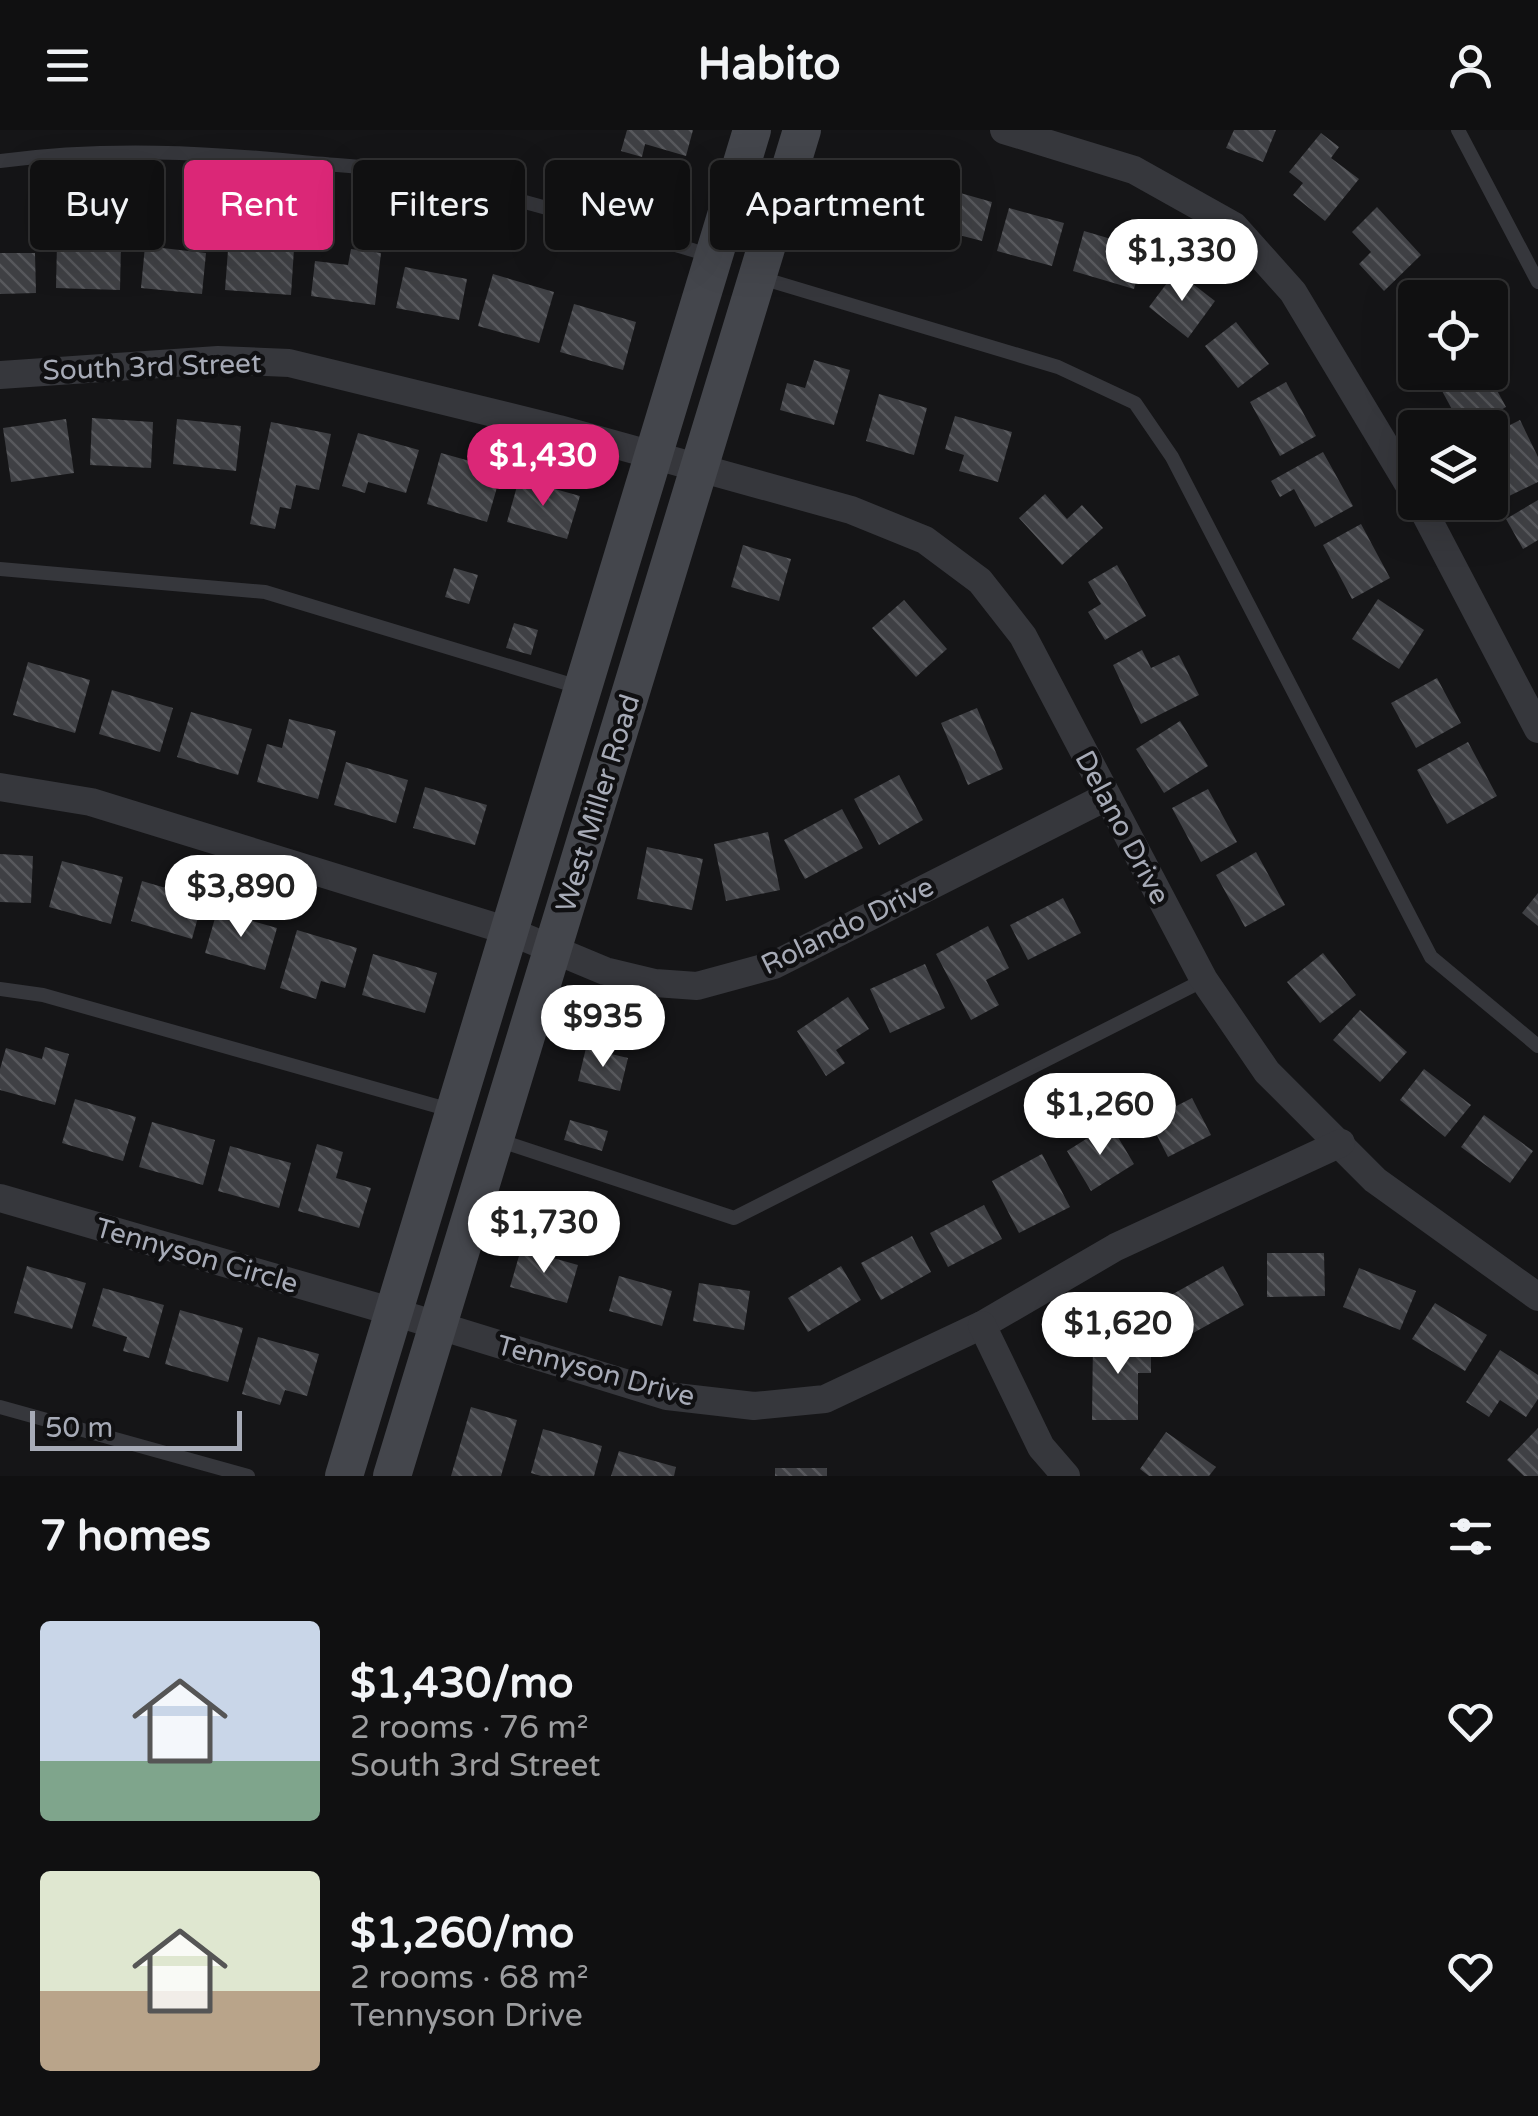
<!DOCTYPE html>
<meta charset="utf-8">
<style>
:root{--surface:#101011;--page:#1e1e1f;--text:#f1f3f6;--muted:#9c9d9f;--line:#303031;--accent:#db2777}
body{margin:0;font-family:"Varela Round",sans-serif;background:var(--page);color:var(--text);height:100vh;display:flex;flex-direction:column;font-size:38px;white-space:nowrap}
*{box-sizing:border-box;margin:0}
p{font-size:32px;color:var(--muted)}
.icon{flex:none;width:55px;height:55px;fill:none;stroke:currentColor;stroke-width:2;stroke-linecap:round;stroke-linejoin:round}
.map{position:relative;height:1346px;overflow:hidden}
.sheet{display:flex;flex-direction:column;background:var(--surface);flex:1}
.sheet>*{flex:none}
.guide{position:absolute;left:30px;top:30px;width:1000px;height:90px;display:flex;gap:20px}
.fabs{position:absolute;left:1398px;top:150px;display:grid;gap:20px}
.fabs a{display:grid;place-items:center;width:110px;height:110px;border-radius:10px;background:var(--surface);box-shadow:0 10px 40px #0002,0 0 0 2px var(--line);font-size:50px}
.scale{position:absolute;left:30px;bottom:25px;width:212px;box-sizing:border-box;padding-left:10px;border:5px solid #a7abb7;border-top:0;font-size:28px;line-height:35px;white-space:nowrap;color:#a7abb7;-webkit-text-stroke:8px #101012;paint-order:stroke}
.price{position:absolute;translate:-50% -85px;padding:0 22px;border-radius:35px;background:#fff;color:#222;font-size:32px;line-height:65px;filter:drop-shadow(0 2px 5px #0008)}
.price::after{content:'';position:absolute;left:50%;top:60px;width:30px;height:22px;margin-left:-15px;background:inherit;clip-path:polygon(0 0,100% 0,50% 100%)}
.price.current{background:var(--accent);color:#fff}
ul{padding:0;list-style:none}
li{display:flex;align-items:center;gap:30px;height:250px;padding:0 40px}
li span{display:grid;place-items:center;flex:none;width:280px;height:200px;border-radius:10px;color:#555}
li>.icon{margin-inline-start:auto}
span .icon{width:120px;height:120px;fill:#fffc;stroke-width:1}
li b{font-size:42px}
h2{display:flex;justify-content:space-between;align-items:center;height:120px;padding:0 40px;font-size:42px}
.pill{padding:0 35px;border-radius:10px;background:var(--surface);box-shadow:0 10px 40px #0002,0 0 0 2px var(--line);font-size:35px;line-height:90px}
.pill.current{background:var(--accent);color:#fff}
header{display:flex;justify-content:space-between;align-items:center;height:130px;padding:0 40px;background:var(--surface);font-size:45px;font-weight:800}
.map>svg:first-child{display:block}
.building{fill:url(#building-back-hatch)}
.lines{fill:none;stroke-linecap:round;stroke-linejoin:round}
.service{stroke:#36373c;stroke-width:14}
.minor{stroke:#36373c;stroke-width:28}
.secondary{stroke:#44464c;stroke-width:38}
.labels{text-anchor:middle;stroke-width:9;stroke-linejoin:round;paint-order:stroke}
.street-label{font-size:28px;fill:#a7abb7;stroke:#101012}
</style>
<header><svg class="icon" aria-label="menu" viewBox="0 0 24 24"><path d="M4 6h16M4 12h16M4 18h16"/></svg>Habito<svg class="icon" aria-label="person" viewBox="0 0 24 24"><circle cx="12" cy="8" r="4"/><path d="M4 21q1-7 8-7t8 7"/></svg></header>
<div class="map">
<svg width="1538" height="1346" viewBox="0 0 1538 1346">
<defs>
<pattern id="building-back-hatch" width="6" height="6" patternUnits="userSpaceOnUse" patternTransform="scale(2.5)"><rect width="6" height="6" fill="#3f4044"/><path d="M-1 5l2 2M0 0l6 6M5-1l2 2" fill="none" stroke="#58595d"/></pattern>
</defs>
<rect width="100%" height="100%" fill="#151517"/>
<g class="building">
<path d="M627,0H693L686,26L645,14L642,27L621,21Z"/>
<path d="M1234,0H1276L1263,32L1226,18Z"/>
<path d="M1321,3L1339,17L1331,28L1359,49L1325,91L1293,65L1303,53L1289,42Z"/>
<path d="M855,28L907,43L895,85L875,79L868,105L835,95Z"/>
<path d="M932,55L992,72L982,111L955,104L951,117L917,108Z"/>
<path d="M1377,77L1421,125L1384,161L1359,134L1371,122L1352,102Z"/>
<path d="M1009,78L1064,93L1052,136L997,121Z"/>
<path d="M231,80L266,83L263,117L294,119L291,165L225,160Z"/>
<path d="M1084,101L1145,119L1134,159L1073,141Z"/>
<path d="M57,113L121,114L120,160L56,158Z"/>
<path d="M145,116L206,123L202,164L141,158Z"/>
<path d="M351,119L381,123L375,175L311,166L315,131L348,135Z"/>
<path d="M0,123H35L36,163L0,164Z"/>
<path d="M405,137L467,149L459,190L396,178Z"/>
<path d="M1176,141L1215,171L1188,208L1149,177Z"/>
<path d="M493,144L554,162L539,213L478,196Z"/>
<path d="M1415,169V207L1399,178Z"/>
<path d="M574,174L636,192L623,240L560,222Z"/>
<path d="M1236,192L1269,234L1238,258L1205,216Z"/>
<path d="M814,230L850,240L834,295L780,280L787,253L805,258Z"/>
<path d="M1441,242H1487L1506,277L1468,298H1462L1434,246Z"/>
<path d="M1286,252L1316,306L1280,326L1250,272Z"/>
<path d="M879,264L927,278L914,325L866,311Z"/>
<path d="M955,286L1012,302L998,352L959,341L964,325L945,319Z"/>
<path d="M92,288L153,292L151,338L90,335Z"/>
<path d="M66,289L74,343L11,352L3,298Z"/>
<path d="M177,289L241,296L236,341L173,334Z"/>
<path d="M1520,290L1538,327V352L1505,368L1490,338V305Z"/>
<path d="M271,292L331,304L319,360L296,355L291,379L280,377L275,399L250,394Z"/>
<path d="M358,303L419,320L406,363L368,352L365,363L342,356Z"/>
<path d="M1323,322L1353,376L1315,397L1294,359L1280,367L1271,351Z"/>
<path d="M441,323L502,340L487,392L427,374Z"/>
<path d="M519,349L580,366L567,409L507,392Z"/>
<path d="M1045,364L1067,389L1082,375L1103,398L1062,435L1019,388Z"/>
<path d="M1538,370V410L1523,419L1506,389Z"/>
<path d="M1361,394L1390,448L1352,469L1323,415Z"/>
<path d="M743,415L791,429L779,471L731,457Z"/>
<path d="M1117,435L1146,486L1105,510L1088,482L1101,474L1088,452Z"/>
<path d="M454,438L478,445L469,474L445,467Z"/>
<path d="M1378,469L1424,500L1399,539L1352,509Z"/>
<path d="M904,470L947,519L916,547L872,498Z"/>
<path d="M514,493L538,500L531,525L506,518Z"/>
<path d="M1142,520L1151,538L1179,525L1199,565L1141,594L1113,535Z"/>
<path d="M28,532L90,550L75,603L13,585Z"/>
<path d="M1437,548L1461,593L1416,618L1391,573Z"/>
<path d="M112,560L173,578L160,622L99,604Z"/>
<path d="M977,578L1003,639L968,655L941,593Z"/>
<path d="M191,582L252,599L238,645L177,627Z"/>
<path d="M289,589L336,601L318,669L257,652L267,614L282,618Z"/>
<path d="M1180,591L1208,636L1164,663L1136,619Z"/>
<path d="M1468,612L1497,666L1447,694L1417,640Z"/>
<path d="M346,632L408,650L396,693L334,675Z"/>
<path d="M899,645L923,690L879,715L854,669Z"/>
<path d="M425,657L487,675L475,715L413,698Z"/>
<path d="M1208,659L1237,712L1201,732L1172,678Z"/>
<path d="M842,679L863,718L805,749L784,710Z"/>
<path d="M768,702L780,760L726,771L714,714Z"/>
<path d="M647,717L703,729L692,780L637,769Z"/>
<path d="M1256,722L1285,775L1245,797L1216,745Z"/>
<path d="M0,724L33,726L31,773L0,772Z"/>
<path d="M62,731L123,747L111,794L49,777Z"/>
<path d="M142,751L203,769L192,809L131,791Z"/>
<path d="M1538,763V796L1522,783Z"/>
<path d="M1063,768L1081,803L1028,830L1010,795Z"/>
<path d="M217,781L277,798L265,840L205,823Z"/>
<path d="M988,796L1009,838L986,850L999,875L971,890L936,824Z"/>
<path d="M297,800L357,818L345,858L321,851L316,869L280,858Z"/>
<path d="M1323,823L1356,865L1320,893L1287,852Z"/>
<path d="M373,824L437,843L425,883L362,865Z"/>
<path d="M925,834L945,878L890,903L870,859Z"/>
<path d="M848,867L869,899L836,920L845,933L826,946L797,901Z"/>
<path d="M1360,880L1407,922L1380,952L1333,910Z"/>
<path d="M45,917L69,924L55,975L0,960V939L6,918L42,929Z"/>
<path d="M586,918L628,928L620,961L578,951Z"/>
<path d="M1424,939L1471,975L1445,1007L1400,970Z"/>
<path d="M1192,968L1211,1005L1168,1027L1149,990Z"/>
<path d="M75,969L136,987L123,1031L62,1013Z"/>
<path d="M1484,985L1533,1021L1510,1053L1461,1017Z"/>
<path d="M570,990L608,1001L602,1021L564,1010Z"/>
<path d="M152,992L215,1010L203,1055L139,1037Z"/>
<path d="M1110,994L1134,1034L1091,1061L1067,1021Z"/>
<path d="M317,1014L343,1022L336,1048L371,1058L359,1098L298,1081Z"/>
<path d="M230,1016L291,1033L279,1078L218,1061Z"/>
<path d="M1042,1024L1070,1077L1019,1103L992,1051Z"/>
<path d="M984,1075L1002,1109L948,1137L930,1103Z"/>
<path d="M912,1106L931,1142L881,1170L861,1133Z"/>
<path d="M521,1119L578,1135L567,1173L510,1157Z"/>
<path d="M1267,1123H1324L1325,1166L1267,1167Z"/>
<path d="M27,1136L86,1153L72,1199L14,1183Z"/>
<path d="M841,1136L861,1170L808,1202L788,1168Z"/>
<path d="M1223,1136L1244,1175L1184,1208L1164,1169Z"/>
<path d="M1359,1138L1416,1161L1400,1200L1343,1177Z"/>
<path d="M619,1146L672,1161L662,1196L609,1181Z"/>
<path d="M699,1153L750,1161L744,1200L693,1191Z"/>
<path d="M103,1158L164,1175L149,1228L123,1221L127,1207L92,1196Z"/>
<path d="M1435,1173L1487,1205L1465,1241L1412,1209Z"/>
<path d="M180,1180L243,1198L228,1252L165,1234Z"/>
<path d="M258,1207L319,1224L307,1266L285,1260L280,1275L242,1264Z"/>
<path d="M1093,1209H1151V1243H1138V1290H1092Z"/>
<path d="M1500,1220L1538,1245V1269L1526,1287L1500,1270L1489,1287L1466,1272Z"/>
<path d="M471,1277L517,1290L501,1346H451Z"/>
<path d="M1538,1298V1346H1524L1507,1330Z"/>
<path d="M543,1299L602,1316L594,1346H541L531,1343Z"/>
<path d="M1166,1302L1216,1337L1209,1346H1149L1140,1339Z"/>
<path d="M619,1321L676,1337L674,1346H611Z"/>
<rect x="775" y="1338" width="52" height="8"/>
</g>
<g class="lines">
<g class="service">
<path d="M1458,0L1538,152"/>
<path d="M0,31C104,17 208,22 312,33C345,36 379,37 411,44C513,66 613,97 713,126"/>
<path d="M758,147L1058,237L1135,273L1172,327L1431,827L1538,916"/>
<path d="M0,439L265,462L582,558"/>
<path d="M0,859L43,865L454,981"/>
<path d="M498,1010L734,1088L1204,850"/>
<path d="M0,1277L248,1346"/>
</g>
<g class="minor">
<path d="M1004,0L1134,40L1234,96L1293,162L1415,365"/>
<path d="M0,245L218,230L289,233L559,299L851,380L925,410L980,451L1023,506L1204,850L1267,942L1375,1050L1538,1167"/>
<path d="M1419,372L1538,599"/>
<path d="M0,657L91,672L509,801L605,841L655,853L697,856L774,835L1106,667"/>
<path d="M0,1068L394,1182L667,1266L754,1276L825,1269L982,1195L1116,1117L1341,1013"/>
<path d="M982,1195L1041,1317L1066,1346"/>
</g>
<g class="secondary">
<path d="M344,1346L752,0"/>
<path d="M392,1346L802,0"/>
</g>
</g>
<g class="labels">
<g class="street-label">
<text transform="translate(152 236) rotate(-2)" y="10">South 3rd Street</text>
<text transform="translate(597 673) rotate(-73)" y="10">West Miller Road</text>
<text transform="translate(1123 697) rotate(62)" y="10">Delano Drive</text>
<text transform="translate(847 795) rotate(-26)" y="10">Rolando Drive</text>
<text transform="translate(197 1125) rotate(16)" y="10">Tennyson Circle</text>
<text transform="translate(596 1240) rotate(15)" y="10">Tennyson Drive</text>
</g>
</g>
</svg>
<div class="fabs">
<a><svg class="icon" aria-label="locate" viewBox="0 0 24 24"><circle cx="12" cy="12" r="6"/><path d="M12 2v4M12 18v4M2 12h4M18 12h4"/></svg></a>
<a><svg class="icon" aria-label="layers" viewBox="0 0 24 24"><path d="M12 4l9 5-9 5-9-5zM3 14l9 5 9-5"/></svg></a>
</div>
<div class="scale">50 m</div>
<b class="price" style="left:1182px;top:174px">$1,330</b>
<b class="price current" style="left:543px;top:379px">$1,430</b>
<b class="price" style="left:241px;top:810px">$3,890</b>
<b class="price" style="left:603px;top:940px">$935</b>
<b class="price" style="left:1100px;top:1028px">$1,260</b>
<b class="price" style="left:544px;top:1146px">$1,730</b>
<b class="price" style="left:1118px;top:1247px">$1,620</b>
<div class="guide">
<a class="pill">Buy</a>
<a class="pill current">Rent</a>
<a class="pill">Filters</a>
<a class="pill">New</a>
<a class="pill">Apartment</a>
</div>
</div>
<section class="sheet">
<h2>7 homes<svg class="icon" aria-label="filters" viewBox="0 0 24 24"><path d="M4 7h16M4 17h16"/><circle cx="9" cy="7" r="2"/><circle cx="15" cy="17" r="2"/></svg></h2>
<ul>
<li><span style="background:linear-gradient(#c9d6e8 70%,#7fa58c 0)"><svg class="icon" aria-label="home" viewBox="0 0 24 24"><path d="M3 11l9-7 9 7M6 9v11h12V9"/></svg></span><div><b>$1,430/mo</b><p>2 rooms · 76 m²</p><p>South 3rd Street</p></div><svg class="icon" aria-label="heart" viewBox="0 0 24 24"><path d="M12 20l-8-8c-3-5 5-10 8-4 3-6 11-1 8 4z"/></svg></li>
<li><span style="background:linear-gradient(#dfe7d0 60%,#b9a48a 0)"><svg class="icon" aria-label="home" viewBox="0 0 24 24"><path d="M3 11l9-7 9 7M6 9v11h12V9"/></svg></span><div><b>$1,260/mo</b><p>2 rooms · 68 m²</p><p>Tennyson Drive</p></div><svg class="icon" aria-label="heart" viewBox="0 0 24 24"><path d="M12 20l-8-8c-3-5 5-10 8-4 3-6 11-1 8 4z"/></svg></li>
</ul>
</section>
